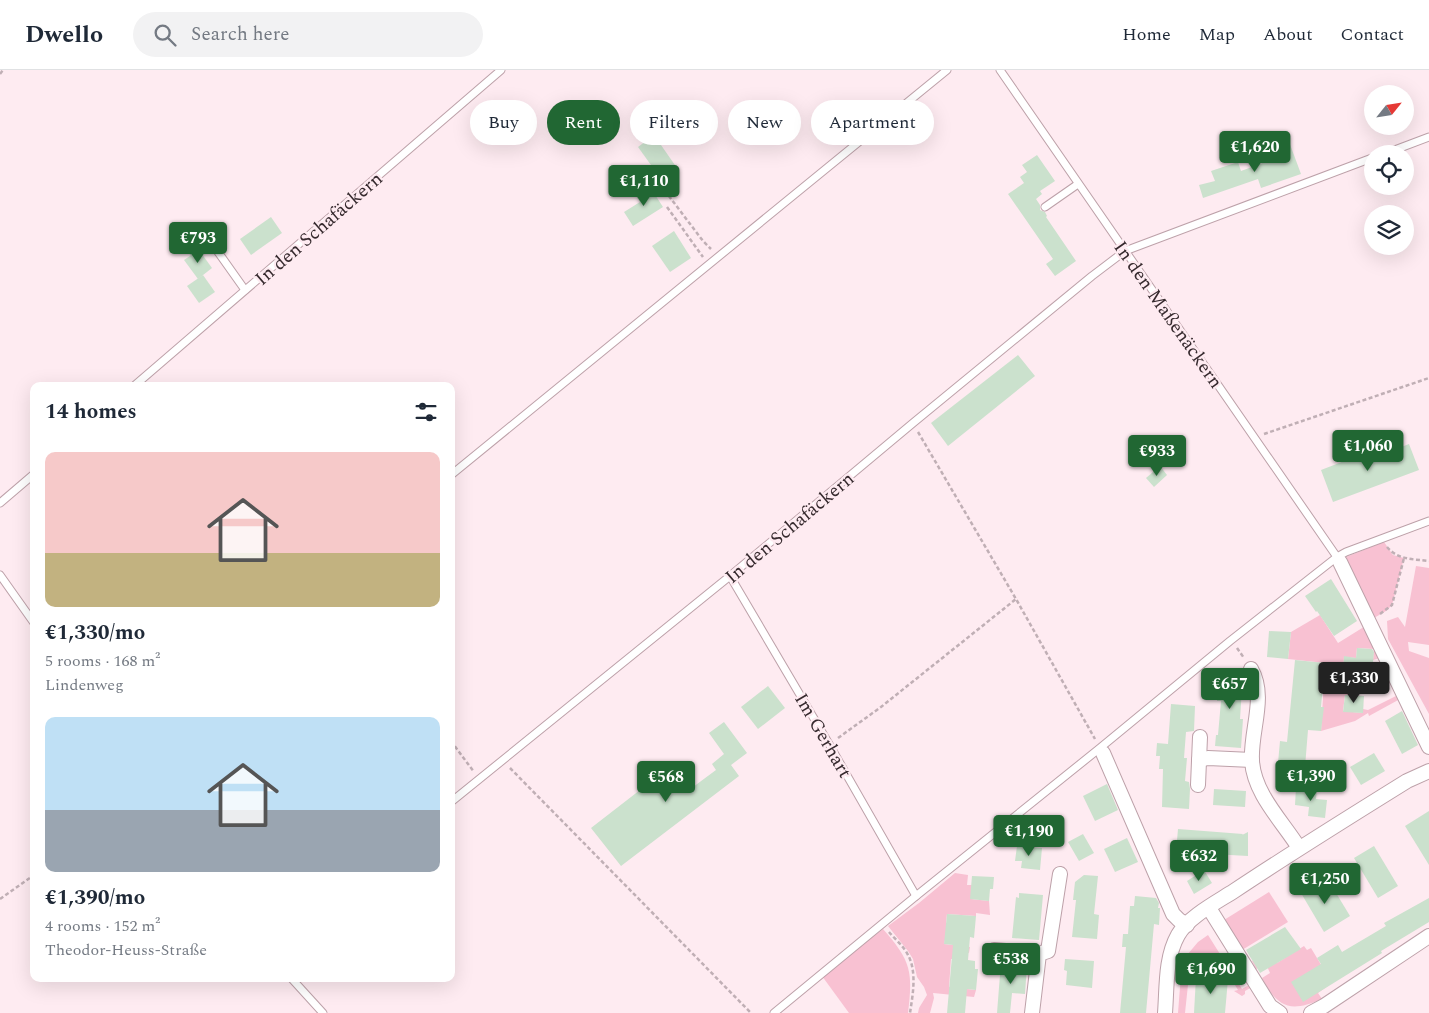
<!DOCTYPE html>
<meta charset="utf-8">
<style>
:root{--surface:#fff;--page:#f2f2f3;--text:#1f2937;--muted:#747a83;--line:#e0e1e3;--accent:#216733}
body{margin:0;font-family:Spectral,serif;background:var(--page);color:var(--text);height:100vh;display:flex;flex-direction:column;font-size:19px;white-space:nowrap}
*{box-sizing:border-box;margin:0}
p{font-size:16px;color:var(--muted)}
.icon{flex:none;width:28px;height:28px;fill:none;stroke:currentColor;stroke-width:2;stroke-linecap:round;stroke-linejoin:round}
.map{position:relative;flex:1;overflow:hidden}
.drawer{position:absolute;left:30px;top:312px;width:425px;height:600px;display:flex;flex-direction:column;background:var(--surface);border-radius:10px;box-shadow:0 5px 20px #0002}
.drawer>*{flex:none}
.guide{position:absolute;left:470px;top:30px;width:475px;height:45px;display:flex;gap:10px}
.needle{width:32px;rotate:60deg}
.buttons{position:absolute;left:1364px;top:15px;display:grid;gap:10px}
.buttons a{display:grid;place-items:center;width:50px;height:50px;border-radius:50%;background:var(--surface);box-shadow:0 5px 20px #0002;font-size:25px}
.price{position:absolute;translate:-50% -42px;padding:0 11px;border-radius:5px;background:var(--accent);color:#fff;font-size:16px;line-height:32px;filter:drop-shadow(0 1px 2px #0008)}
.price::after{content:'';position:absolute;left:50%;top:30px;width:15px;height:11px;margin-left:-8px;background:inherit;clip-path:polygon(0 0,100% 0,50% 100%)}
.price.current{background:#222;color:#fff}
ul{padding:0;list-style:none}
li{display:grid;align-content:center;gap:10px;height:265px;padding:0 15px}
li span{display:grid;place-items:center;height:155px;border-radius:10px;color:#555}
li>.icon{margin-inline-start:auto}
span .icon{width:90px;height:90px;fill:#fffc;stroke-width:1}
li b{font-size:21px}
h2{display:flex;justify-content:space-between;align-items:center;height:60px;padding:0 15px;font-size:21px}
.tag{padding:0 18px;border-radius:22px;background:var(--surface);box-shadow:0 5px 20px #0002;font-size:18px;line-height:45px}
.tag.current{background:var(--accent);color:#fff}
header{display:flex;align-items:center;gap:30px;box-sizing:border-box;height:70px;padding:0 25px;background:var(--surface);border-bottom:1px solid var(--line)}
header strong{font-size:24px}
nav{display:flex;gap:28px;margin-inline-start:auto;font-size:18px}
.search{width:350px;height:45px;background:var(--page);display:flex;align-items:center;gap:12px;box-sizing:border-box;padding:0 18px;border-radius:28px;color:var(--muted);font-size:19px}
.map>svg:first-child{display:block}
.green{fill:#f8c1d2}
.building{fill:#cbe1cd}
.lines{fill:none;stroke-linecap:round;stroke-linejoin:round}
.lane-casing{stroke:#bda1a9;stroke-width:9}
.street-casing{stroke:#bda1a9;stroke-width:16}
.path{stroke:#c0afb5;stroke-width:2.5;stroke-dasharray:4 2.5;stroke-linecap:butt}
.lane{stroke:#fff;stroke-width:7}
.street{stroke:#fff;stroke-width:14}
.labels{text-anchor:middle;stroke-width:4.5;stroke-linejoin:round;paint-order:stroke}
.street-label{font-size:19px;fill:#362a2e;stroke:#feebf1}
</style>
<header>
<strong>Dwello</strong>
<div class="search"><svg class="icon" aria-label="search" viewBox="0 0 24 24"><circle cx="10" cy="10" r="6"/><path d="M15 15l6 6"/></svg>Search here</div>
<nav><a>Home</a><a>Map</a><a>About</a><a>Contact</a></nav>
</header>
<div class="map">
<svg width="1429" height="943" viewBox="0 0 1429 943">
<rect width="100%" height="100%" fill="#feebf1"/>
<g class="green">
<path d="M1384,472L1393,485L1404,488L1392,535L1386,541L1374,548L1346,487Z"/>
<path d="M1416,496L1429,498V575L1408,572L1409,581L1429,588V644L1388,569L1387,551L1398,547L1405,557Z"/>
<path d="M1320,545L1338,573L1367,555L1383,587L1373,590L1374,579L1357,578L1356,588L1344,587L1343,602L1372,605L1369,619L1357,618L1356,626L1345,625L1343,641L1362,643L1363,639L1368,640L1398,625L1400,629L1369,646L1368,643L1355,651L1321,661L1325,593L1288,589L1291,562Z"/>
<path d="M955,803L968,805L967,815H972L971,829L989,831L990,845L976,843V846L947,844L946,853H949L944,874L970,877L969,883L963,882V889H951L949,917L976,920L974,927L933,923L934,928L930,943H918L919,938L927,925L924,917L917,907L913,889L908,881L888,856L919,833Z"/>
<path d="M1269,822L1288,852L1242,880L1224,850Z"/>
<path d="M883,859C911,891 913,901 908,943H849L822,906Z"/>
<path d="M1208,865L1242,919L1252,913V917L1245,921V924L1242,926L1234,921L1238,920L1230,907L1228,909L1208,908V892H1197V897L1190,896L1185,943H1178L1182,891L1198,872Z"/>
<path d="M1304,876L1307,880L1311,878L1332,913L1318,923L1322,929C1290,943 1278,938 1262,908L1270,903L1266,894L1256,899L1252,891L1269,881L1277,893Z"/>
</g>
<g class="building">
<path d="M654,65L677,98L661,109L638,77Z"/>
<path d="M1288,69L1301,104L1261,118L1258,109L1203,128L1199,115L1215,111L1211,101L1238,92L1241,101L1281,86L1276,73Z"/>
<path d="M1037,85L1055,111L1040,121L1042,124L1036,129L1040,135V140L1045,142L1047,146L1046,147L1076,191L1055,206L1046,194L1053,189L1008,124L1024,113L1020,107L1027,102L1022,95Z"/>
<path d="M650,117L663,137L633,156L624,142L640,132L636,126Z"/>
<path d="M271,147L282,163L251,185L240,169Z"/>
<path d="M187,159L201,179L191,186L177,166Z"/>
<path d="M674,161L691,188L670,202L652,176Z"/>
<path d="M199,180L212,198L198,209L184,190Z"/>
<path d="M203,205L215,222L199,233L187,216Z"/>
<path d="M1018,285L1035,306L948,376L931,353Z"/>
<path d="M1409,374L1419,400L1333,432L1321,400L1365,383L1368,390Z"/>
<path d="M1160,396L1167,405L1154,417L1146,408Z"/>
<path d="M1331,509L1357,551L1334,566L1317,541L1316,542L1305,526Z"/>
<path d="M1269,561L1291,562L1288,589L1267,587Z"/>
<path d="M1357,578L1372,579L1374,582L1370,622L1361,604L1343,603L1344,586L1356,588Z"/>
<path d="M1295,590L1325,593L1321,637H1324L1321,661L1308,660L1305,697L1291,706L1277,704L1280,671L1287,672Z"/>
<path d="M1221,601L1243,603L1240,649H1243L1241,678L1215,676L1216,665H1218L1221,631H1217L1218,615H1221Z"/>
<path d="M768,616L785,638L758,659L741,637Z"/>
<path d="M1345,625L1364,626L1363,643L1343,642Z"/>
<path d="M1171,634L1195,636L1194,661L1186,662L1184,688H1187L1185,711L1189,712L1190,719L1189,739L1162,737L1163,699H1159L1160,686H1156L1157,673L1168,674Z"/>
<path d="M1402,641L1418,675L1402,684L1385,651Z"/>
<path d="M724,652L747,683L731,695L739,706L621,796L591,758L671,696L689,720L716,700L712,694L724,684L709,663Z"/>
<path d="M1374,683L1385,701L1361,715L1350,697Z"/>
<path d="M1107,714L1118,740L1095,751L1083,726Z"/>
<path d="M1296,717L1317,719L1316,729L1327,730L1325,748L1308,746L1309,737L1295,735Z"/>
<path d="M1214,719L1246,721L1245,737L1213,735Z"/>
<path d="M1429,741V795L1405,756Z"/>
<path d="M1178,759L1243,764L1242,765L1248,762V786L1176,782Z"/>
<path d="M1083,764L1094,783L1079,791L1068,772Z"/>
<path d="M1127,768L1138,792L1115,802L1104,779Z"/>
<path d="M1017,776L1042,778L1040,800L1021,798L1022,791H1015Z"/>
<path d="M1374,776L1398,816L1378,828L1354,788Z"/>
<path d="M1204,800L1212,813L1194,824L1187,811Z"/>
<path d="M1084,805L1098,806L1094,844L1099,845L1097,869L1072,867L1076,830H1073L1075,812Z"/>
<path d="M972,806L994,807L993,819H990L989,831L970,829Z"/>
<path d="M1327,808L1350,846L1324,862L1301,823Z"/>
<path d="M1019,823L1043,825L1039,870L1012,868L1016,827L1019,828Z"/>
<path d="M1135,826L1156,828L1159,833L1158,838H1160L1159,855L1154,854L1146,943H1120L1126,877H1122L1123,864H1128L1130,836H1134Z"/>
<path d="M1429,828V852L1381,881L1382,883L1303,932L1291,912L1321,894L1317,888L1338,875L1342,882L1386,856L1384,853Z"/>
<path d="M947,844L976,846L974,868L970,867L968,890L975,891V899H978L976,920L967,919L965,943H947L953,875L944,874Z"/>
<path d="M1285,857L1301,879L1260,903L1246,880Z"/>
<path d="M1065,889L1094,891L1092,918L1066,915L1067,901L1064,900Z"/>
<path d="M1001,892L1027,895L1025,924L1012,923L1010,943H997Z"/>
<path d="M1196,907L1228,909L1225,943H1194Z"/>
</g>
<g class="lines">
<defs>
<g id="lane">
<path d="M1000,0L1337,487"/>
<path d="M1384,84L1429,67"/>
<path d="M1045,137L1078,114"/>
<path d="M201,158L245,220"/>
<path d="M134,316L501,0"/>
<path d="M451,405L947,0"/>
<path d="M0,433L34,404"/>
<path d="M0,505L34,553"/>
<path d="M730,506L829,674L916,826"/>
<path d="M451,732L730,506L913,353L1092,206L1125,181L1372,88"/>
<path d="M292,909L323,943"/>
<path d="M774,943L916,826L1100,678L1230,571L1337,487L1346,482L1429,451"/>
</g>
<g id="street">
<path d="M1340,492L1429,677"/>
<path d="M1251,599C1267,627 1250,661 1252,691C1254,724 1283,752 1299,778"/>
<path d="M1103,683L1173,844L1179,850L1187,855"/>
<path d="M1199,690L1208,688L1252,690"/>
<path d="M1198,715L1200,667"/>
<path d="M1209,838L1270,936L1280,943"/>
<path d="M994,880L1039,884"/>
<path d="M1032,943L1039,884L1048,881L1060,804"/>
<path d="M1165,943C1167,918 1165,888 1178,865C1188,847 1217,832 1234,821C1291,783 1349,747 1407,711L1429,701"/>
<path d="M1311,943L1324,936L1429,866"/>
</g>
</defs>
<use href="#lane" class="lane-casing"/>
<use href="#street" class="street-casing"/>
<g class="path">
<path d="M0,4L3,0"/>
<path d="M653,105L703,171L711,179"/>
<path d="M667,137L703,187"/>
<path d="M918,362L1016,529L1095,669"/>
<path d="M1264,364L1429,308"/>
<path d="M1387,477C1398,490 1413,489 1429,491"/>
<path d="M1380,544L1392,535L1404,488"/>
<path d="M1237,578L1244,588"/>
<path d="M838,668L881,637L1016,529"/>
<path d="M451,671L474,702"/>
<path d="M510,698L751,943"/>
<path d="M0,829L34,805"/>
<path d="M889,862C894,868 901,874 905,880C918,898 913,923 910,943"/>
</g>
<use href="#lane" class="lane"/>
<use href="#street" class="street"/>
</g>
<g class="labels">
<g class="street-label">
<text transform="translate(318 158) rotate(-41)" y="7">In den Schafäckern</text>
<text transform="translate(1169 244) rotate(55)" y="7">In den Maßenäckern</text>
<text transform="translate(789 457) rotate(-40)" y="7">In den Schafäckern</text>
<text transform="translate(824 665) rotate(60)" y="7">Im Gerhart</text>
</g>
</g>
</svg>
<div class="buttons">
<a><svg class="needle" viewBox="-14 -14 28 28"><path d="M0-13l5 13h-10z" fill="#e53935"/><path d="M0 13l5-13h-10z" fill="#747a83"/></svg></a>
<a><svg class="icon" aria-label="locate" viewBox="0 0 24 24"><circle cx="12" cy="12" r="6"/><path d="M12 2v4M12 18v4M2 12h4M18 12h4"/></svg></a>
<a><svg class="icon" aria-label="layers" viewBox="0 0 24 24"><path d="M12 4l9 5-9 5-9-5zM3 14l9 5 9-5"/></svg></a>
</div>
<b class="price" style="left:1255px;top:103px">€1,620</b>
<b class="price" style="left:644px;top:137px">€1,110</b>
<b class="price" style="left:198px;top:194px">€793</b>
<b class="price" style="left:1368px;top:402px">€1,060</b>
<b class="price" style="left:1157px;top:407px">€933</b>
<b class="price current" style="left:1354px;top:634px">€1,330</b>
<b class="price" style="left:1230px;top:640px">€657</b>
<b class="price" style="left:1311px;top:732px">€1,390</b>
<b class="price" style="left:666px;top:733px">€568</b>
<b class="price" style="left:1029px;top:787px">€1,190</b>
<b class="price" style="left:1199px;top:812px">€632</b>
<b class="price" style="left:1325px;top:835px">€1,250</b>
<b class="price" style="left:1011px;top:915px">€538</b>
<b class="price" style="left:1211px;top:925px">€1,690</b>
<div class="guide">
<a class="tag">Buy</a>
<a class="tag current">Rent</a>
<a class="tag">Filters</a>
<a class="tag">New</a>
<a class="tag">Apartment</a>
</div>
<section class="drawer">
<h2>14 homes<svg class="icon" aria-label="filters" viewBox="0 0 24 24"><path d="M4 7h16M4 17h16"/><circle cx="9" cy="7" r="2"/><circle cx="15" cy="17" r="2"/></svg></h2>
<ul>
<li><span style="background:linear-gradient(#f6c9c9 65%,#c2b280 0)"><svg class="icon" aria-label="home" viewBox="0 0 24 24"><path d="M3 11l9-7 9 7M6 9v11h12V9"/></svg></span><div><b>€1,330/mo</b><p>5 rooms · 168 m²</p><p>Lindenweg</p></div></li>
<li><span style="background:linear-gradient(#bfe0f5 60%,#9aa5b1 0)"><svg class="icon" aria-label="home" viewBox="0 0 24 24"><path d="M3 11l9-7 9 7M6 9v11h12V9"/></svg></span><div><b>€1,390/mo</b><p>4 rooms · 152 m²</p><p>Theodor-Heuss-Straße</p></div></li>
</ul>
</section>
</div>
